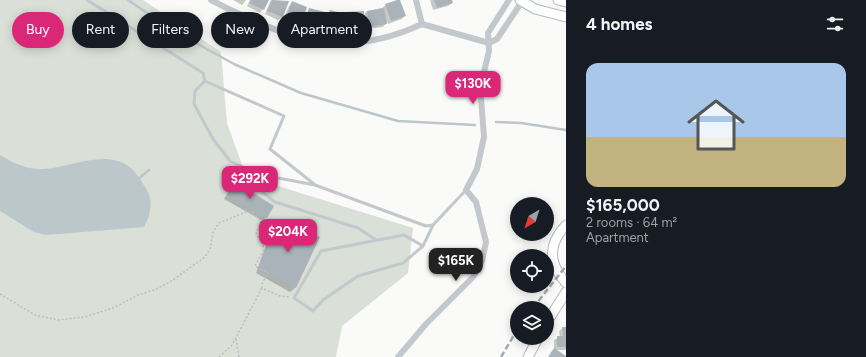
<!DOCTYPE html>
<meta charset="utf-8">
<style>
:root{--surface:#171b24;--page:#20242c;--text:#f1f3f6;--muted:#9ea1a6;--line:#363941;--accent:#db2777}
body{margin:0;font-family:Figtree,sans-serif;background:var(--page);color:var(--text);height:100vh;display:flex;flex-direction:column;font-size:15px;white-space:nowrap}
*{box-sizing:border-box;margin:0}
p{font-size:13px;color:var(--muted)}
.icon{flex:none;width:22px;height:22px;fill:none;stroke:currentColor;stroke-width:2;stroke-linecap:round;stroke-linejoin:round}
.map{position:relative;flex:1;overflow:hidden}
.sheet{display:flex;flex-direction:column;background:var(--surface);width:300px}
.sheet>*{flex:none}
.hud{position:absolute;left:12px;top:12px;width:380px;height:36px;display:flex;gap:8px}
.needle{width:26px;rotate:219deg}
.fabs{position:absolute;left:510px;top:197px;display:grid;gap:8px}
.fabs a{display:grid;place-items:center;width:44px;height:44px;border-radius:50%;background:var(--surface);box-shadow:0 2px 10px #0003;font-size:20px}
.price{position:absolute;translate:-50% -34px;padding:0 9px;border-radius:8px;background:var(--accent);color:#fff;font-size:13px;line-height:26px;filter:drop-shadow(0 1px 2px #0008)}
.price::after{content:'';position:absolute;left:50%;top:24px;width:12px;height:9px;margin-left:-6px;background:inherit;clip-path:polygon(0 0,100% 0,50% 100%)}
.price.selected{background:#222;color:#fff}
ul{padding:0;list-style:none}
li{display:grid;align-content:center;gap:8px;height:212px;padding:0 20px}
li+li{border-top:1px solid var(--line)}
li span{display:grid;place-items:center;height:124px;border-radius:12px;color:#555}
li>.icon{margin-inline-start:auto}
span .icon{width:72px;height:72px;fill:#fffc;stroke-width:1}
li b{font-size:17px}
h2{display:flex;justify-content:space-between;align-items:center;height:48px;padding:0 20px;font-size:17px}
.pill{padding:0 14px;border-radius:18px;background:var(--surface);box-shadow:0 2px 10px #0003;font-size:14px;line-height:36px}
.pill.selected{background:var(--accent);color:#fff}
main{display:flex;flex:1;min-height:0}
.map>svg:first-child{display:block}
.green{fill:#dadfd7}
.water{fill:#bbc7cb}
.shadow{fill:#0003}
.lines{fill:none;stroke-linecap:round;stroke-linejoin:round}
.stream{stroke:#bbc7cb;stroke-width:2.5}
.building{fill:#aab3b9}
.secondary-casing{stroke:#b3babf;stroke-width:11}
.path{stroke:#bbbfc2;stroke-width:1.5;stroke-dasharray:2 2;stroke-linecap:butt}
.lane{stroke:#c3c8cc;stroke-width:3}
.street{stroke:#c3c8cc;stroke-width:6}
.secondary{stroke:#fff;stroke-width:9}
.rail{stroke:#a2aab0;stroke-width:2.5;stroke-dasharray:6 3;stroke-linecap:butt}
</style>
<main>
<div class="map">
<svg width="566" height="357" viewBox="0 0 566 357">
<rect width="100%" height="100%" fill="#fafaf8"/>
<path class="green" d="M0,0H143L221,52L227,123L246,176L413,228L408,273L342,326L336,357H0Z"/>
<path class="water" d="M0,155C13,163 27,170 43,169C71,168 107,147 132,169C136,173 140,179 143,184C154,198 152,212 144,227L46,235L34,232L0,211Z"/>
<g class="shadow">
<path d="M233,0H246L242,5Z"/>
<path d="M250,0H268L260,13L247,6Z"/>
<path d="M271,0L288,2L282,17L278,20L265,14Z"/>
<path d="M430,0H451L452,3L448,6L433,10Z"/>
<path d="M292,2L300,23L297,27L283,21L289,6Z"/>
<path d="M386,5L405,15L402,19L388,24L387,22L383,27L367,29L364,15L367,11L382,8Z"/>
<path d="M310,9L324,13L321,27L317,30L306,27L310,11H307L303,27L306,12Z"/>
<path d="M330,11L345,15L348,13L363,29L360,32L345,33L344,18L340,31L337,34L323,31L327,15Z"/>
<path d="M234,183L273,206L263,221L224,199Z"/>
<path d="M277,220L319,238L295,288L290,292L256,273L273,225Z"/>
<path d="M563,328H566V350H555L566,357H549L554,349V340L560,337L559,331Z"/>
</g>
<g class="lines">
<g class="stream">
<path d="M128,0L172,30L234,64L301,93L398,121L475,125"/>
<path d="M496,122L521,123L566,130"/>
<path d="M137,180L149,170"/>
</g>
</g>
<g class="building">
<path d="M251,0H269L264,10L249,3Z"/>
<path d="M272,0L289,1L283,17L267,11Z"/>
<path d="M397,0H400L406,16L391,21L385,4Z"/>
<path d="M434,0H452L453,3L437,8Z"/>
<path d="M292,1L307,7L301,24L286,18Z"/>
<path d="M309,8L325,12L322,27L305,23Z"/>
<path d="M384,8L387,24L370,27L367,11Z"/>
<path d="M330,10L345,14L341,32L325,28Z"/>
<path d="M364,11V29L348,30L347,12Z"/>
<path d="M234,181L274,206L267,218L227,196Z"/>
<path d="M277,219L320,237L296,288L259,269Z"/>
<path d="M562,327H566V347H557V336H563Z"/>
<path d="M554,348L566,356V357H548Z"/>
</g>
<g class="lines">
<defs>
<g id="secondary">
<path d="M520,0L535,9L566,17"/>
<path d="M558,0L566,2"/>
<path d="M566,225C547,245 549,264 566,283"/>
<path d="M547,322L566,292"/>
<path d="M528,357L538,338"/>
</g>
</defs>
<use href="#secondary" class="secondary-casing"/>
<g class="path">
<path d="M0,294L35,315L58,320L85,317L113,308L138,295L154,290L170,282L205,257L210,249L213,232L219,223L246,212L253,213L261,221L256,234L263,242V251L255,266L268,273L262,284V288L280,296L290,297"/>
<path d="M236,339L239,357"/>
<path d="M219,357L232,345L262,288"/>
</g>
<g class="lane">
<path d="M87,0L203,73L205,81L195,91L194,104L213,139L230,161L257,174L315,185L426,226L433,225L466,190"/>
<path d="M205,81L284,116L270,149L314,184"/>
<path d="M257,174L260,190L275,202L358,228L376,240"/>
<path d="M423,246L404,235L321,251L294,298L313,311L323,300L358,276L403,263L423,246L433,225"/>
</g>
<g class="street">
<path d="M211,0C285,38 341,62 422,24"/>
<path d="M416,0L422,24"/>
<path d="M422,24L489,43"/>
<path d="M489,43L497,39L523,0"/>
<path d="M398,357L426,324L473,277L482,261L486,242L476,202L466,190L477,169L484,137L481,98L483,76L489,51L488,33L509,0"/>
</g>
<use href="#secondary" class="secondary"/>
<g class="rail">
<path d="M533,308L566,266"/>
<path d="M501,357L517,330"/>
</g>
</g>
</svg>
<div class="fabs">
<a><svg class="needle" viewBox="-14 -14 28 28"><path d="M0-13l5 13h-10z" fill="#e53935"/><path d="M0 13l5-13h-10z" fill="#9ea1a6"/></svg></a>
<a><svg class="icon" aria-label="locate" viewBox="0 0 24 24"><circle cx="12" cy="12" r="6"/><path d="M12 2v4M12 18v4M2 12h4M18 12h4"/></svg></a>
<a><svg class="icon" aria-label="layers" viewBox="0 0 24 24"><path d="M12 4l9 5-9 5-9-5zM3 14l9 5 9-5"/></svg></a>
</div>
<b class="price" style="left:473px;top:105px">$130K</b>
<b class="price" style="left:250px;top:200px">$292K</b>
<b class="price" style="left:288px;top:253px">$204K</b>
<b class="price selected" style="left:456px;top:282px">$165K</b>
<div class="hud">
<a class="pill selected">Buy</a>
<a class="pill">Rent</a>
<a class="pill">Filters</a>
<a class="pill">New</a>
<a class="pill">Apartment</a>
</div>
</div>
<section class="sheet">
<h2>4 homes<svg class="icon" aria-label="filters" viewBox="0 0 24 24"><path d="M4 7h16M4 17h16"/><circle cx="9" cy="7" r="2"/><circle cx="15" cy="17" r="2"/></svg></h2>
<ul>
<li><span style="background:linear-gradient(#a9c7e8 60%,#c2b280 0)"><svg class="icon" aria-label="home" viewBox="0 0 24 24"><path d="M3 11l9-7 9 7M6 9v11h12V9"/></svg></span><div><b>$165,000</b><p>2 rooms · 64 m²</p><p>Apartment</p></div></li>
</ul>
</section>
</main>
